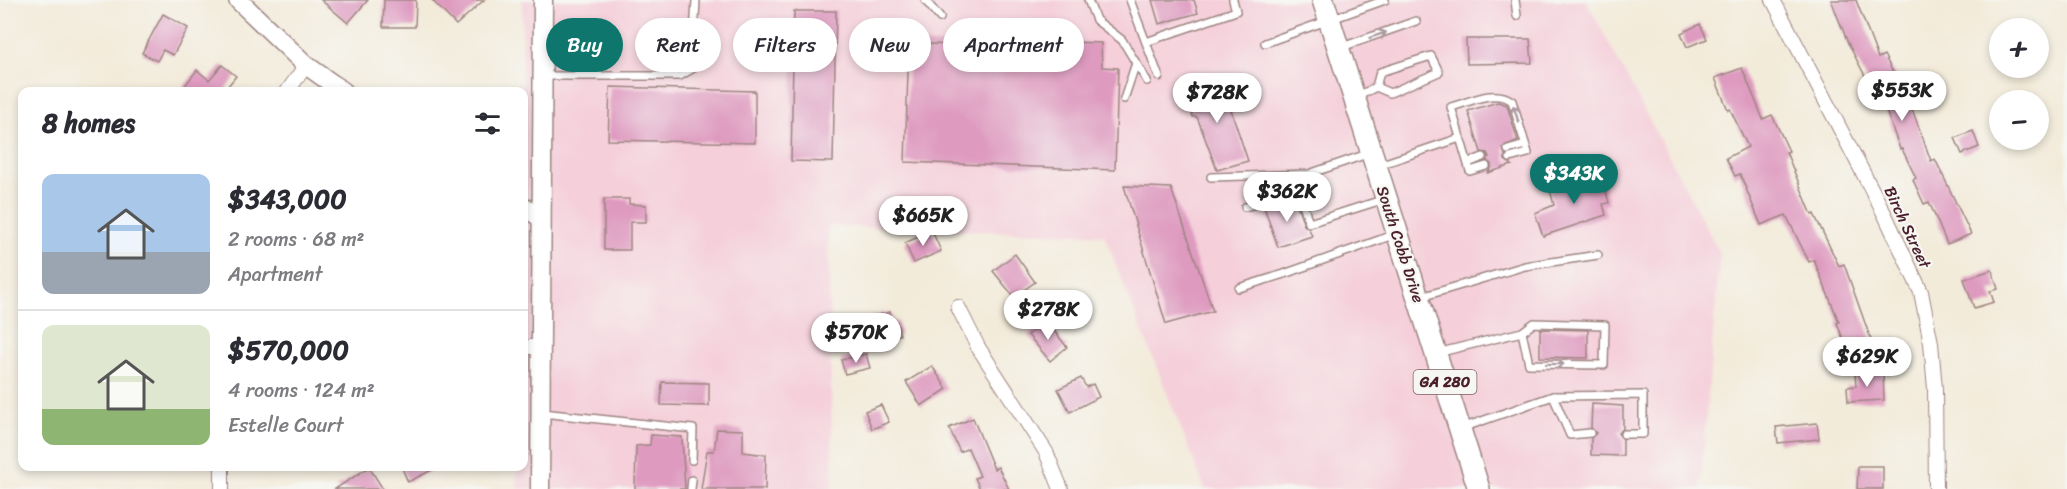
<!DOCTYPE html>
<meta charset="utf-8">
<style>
:root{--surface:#fff;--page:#f7f7f7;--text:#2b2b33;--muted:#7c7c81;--line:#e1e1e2;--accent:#0f766e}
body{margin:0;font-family:Sriracha,sans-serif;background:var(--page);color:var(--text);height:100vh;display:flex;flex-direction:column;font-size:22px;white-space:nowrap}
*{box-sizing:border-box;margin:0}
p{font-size:20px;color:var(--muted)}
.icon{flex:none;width:33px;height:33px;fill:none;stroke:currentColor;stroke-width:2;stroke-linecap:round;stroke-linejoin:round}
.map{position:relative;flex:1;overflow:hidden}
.side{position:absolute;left:18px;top:87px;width:510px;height:384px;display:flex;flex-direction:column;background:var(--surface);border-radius:12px;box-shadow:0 3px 9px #0003}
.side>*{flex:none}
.hud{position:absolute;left:546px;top:18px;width:570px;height:54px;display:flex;gap:12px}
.controls{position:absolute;left:1989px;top:18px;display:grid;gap:12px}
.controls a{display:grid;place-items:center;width:60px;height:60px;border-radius:50%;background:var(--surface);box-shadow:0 3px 9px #0003;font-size:30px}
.price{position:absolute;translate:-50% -51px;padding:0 14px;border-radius:21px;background:#fff;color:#222;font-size:20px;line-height:39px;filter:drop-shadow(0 2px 3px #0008)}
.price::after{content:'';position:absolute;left:50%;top:36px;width:18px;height:14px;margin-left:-9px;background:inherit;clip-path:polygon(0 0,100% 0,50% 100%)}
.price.selected{background:var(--accent);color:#fff}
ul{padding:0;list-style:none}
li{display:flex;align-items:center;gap:18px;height:150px;padding:0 24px}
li+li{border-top:2px solid var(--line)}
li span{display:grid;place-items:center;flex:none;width:168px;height:120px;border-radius:12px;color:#555}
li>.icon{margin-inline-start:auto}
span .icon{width:72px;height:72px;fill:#fffc;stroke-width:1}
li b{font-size:26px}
h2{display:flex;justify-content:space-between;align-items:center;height:72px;padding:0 24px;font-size:26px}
.pill{padding:0 21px;border-radius:27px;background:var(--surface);box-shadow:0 3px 9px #0003;font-size:21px;line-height:54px}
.pill.selected{background:var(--accent);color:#fff}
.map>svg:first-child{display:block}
.built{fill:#f5cfda}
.building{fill:#de9abf}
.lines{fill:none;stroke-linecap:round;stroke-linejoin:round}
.lane-casing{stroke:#9e8582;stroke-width:10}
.street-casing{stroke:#9e8582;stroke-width:16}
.secondary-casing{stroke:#9e8582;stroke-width:21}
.primary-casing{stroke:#9e8582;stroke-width:24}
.lane{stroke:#fff;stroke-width:7}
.street{stroke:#fff;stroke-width:14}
.secondary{stroke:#fff;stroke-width:18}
.primary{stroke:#fff;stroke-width:21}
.oneway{stroke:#ae9aa0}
.labels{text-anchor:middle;stroke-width:4.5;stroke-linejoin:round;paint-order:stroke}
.shield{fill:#f6f6f2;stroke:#7e6067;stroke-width:1.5}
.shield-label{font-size:15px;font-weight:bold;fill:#4a1f2b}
.street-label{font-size:16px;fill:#4a1f2b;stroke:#f6f6f2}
</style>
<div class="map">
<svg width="2067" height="489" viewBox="0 0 2067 489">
<rect width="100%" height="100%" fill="#f6f6f2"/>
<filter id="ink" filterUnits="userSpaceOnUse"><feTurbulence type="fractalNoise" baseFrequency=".0167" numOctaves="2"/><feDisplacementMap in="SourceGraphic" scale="12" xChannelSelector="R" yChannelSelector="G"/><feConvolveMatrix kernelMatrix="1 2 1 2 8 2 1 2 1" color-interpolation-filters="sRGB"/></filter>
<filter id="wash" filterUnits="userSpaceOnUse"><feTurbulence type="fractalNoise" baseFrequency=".008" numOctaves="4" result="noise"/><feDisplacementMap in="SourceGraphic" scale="24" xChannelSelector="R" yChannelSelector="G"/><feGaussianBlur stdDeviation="1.35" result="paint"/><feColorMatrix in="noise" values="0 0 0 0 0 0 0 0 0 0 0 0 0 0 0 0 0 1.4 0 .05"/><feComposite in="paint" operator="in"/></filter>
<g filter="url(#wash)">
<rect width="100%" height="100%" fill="#f3ebda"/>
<path class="built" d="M522,0H1586L1720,253L1700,489H1205L1104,235L828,226L833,489H517V467L524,466Z"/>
<g id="blocks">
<g class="building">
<path d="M321,0H368L348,23Z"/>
<path d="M384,0H416L415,27H383Z"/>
<path d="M432,0H484L456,25Z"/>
<path d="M1152,0H1194L1198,13L1159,24Z"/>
<path d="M1831,0H1856L1878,58L1884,55L1911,106L1931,161L1935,159L1971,234L1947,244L1929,202L1924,204L1913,180L1916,178L1902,149H1900L1881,97L1877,99L1848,43Z"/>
<path d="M794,11H836L833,162L791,161Z"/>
<path d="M163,14L188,28L173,55L163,50L157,61L142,53Z"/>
<path d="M1700,24L1707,39L1687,47L1681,33Z"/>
<path d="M974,39L1101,43L1102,67L1118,68L1115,170L905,162L909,43L975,46Z"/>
<path d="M1466,39H1530L1532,63L1467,64Z"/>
<path d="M222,65L236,76L223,92H180L197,70L209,80Z"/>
<path d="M1742,68L1763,119L1772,115L1789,151L1786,152L1812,215L1814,214L1839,266L1844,264L1875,351L1851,360L1837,323L1839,322L1814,260L1809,262L1786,215L1761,225L1740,174L1735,176L1726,158L1748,147L1730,109L1728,110L1715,78Z"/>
<path d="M1221,80L1248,161L1217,170L1197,117H1193L1184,90Z"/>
<path d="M610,87L755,91V143L608,140Z"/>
<path d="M1498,102L1507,105L1518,141L1506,145L1503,148L1505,155V160L1512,165L1488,173L1491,168V164L1487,161L1489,157L1487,153L1481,152L1468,111Z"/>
<path d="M1973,131L1979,147L1962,154L1955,138Z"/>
<path d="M1601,174L1609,203L1603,204L1606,215L1543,236L1535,213L1554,205L1550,190Z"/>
<path d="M1124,186L1171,188L1213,311L1166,324Z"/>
<path d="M1295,198L1304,225L1309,229L1312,236L1278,247L1264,207Z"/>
<path d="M604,199H629V204L646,205V222H630V250H604Z"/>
<path d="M932,231L941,251L914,263L905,243Z"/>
<path d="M1015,254L1035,282L1014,297L993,271Z"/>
<path d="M1992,270L1998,289L1990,291L1994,302L1974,308L1964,279Z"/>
<path d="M890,312L893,322H897L900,335L870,343L863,319Z"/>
<path d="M1046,321L1067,347L1050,361L1028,335Z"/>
<path d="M1540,329L1588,330V358L1540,357Z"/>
<path d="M866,354L870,368L845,374L841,360Z"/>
<path d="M932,366L947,389L921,406L906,382Z"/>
<path d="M1883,373L1884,400L1848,402L1847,387L1856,386L1855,374Z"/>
<path d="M1081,378L1086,387L1093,384L1099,397L1070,412L1058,389Z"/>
<path d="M662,382L709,383V406L661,405Z"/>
<path d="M1592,404L1623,406V429L1618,433L1623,439V456L1591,455V438L1596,433L1591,428Z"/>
<path d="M881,405L889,422L872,429L865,411Z"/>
<path d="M973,418L994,469L998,467L1009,489H980L975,478L980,476L968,448L960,452L949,428Z"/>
<path d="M1817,423L1819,439L1778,443L1776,427Z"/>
<path d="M717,429L743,430V452L766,455L765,489H701L707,451H714Z"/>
<path d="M651,435L682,437L685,489H635L636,446L650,445Z"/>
<path d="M401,466H440L408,482Z"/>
<path d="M1858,466H1883V489H1857Z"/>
<path d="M369,467L383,489H335Z"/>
</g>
</g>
</g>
<g filter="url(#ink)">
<use href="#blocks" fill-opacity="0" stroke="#9e8582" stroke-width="1.5"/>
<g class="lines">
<defs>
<g id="lane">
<path d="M925,0L940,18"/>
<path d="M1088,0L1096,20L1122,40L1147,81"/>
<path d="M1130,0L1159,77"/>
<path d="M1515,0L1517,16"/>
<path d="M1146,42L1236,11L1233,0"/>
<path d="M1265,43L1385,0"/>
<path d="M1342,47L1416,21"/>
<path d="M544,76H680L692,69L696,0"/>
<path d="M1356,97L1376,87L1390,93L1439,72L1431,56L1380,72L1376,87"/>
<path d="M1124,99L1136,63"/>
<path d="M1508,150L1525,145"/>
<path d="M1468,163L1483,157"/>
<path d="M1379,165L1460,138"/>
<path d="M1486,166L1470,171L1451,107C1470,102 1495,88 1512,101L1528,153L1510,158"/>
<path d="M1211,177L1309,174L1370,153"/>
<path d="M1245,207L1299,191L1309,223L1385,199"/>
<path d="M1239,288L1284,274L1396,234"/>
<path d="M1421,297L1525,266L1598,255"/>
<path d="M1437,353L1522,332L1534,323L1605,325L1604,365L1529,364L1522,332"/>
<path d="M542,413L693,429L692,460"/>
<path d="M1462,428L1553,396"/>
<path d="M1590,433L1570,435L1553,396L1643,395V434H1624"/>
<path d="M691,489L692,480"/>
</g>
<g id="street">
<path d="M1773,0L1885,215L1921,292L1931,343L1935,389L1936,489"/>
<path d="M287,92L306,65"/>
<path d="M958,307L978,347L1046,452L1061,489"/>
<path d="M524,347H540"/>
<path d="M222,466V489"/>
</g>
<g id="secondary">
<path d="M238,0L306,65L344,92"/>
<path d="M524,207L540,217"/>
<path d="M540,489L543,0"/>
</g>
<path id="primary" d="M1323,0L1479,489"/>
</defs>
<use href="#lane" class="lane-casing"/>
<use href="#street" class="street-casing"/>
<use href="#secondary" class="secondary-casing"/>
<use href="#primary" class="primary-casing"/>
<use href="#lane" class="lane"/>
<use href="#street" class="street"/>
<use href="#secondary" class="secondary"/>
<use href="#primary" class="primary"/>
</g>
<defs><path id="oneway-shaft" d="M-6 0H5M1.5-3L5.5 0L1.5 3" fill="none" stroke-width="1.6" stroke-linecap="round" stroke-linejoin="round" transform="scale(1.5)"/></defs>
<g class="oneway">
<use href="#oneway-shaft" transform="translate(1378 35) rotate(-19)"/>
<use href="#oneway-shaft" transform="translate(1516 114) rotate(-107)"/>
<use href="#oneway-shaft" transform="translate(1555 364) rotate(1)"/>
</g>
</g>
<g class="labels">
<rect class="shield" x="1413.5" y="370" width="63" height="24" rx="4.5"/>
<g class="shield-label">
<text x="1445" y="387">GA 280</text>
</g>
<g class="street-label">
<text transform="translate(1908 227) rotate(65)" y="6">Birch Street</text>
<text transform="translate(1401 244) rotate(72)" y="6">South Cobb Drive</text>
</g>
</g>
</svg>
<div class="controls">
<a>+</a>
<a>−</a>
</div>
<b class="price" style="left:1902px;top:122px">$553K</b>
<b class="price" style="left:1217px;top:124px">$728K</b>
<b class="price selected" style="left:1574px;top:205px">$343K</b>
<b class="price" style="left:1287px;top:223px">$362K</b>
<b class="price" style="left:923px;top:247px">$665K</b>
<b class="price" style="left:1048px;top:341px">$278K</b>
<b class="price" style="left:856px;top:364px">$570K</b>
<b class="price" style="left:1867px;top:388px">$629K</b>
<div class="hud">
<a class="pill selected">Buy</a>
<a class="pill">Rent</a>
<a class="pill">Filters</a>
<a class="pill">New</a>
<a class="pill">Apartment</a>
</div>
<section class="side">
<h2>8 homes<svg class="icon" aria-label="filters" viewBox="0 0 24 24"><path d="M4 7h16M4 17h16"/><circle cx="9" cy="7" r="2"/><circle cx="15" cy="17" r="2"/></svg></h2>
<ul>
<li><span style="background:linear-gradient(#a9c7e8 65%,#9aa5b1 0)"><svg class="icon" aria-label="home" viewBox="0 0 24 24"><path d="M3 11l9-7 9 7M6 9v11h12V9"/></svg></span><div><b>$343,000</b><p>2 rooms · 68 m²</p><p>Apartment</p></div></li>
<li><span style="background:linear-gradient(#dfe7d0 70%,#8fb573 0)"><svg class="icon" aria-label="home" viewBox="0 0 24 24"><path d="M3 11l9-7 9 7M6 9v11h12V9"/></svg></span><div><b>$570,000</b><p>4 rooms · 124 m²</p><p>Estelle Court</p></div></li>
</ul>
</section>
</div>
